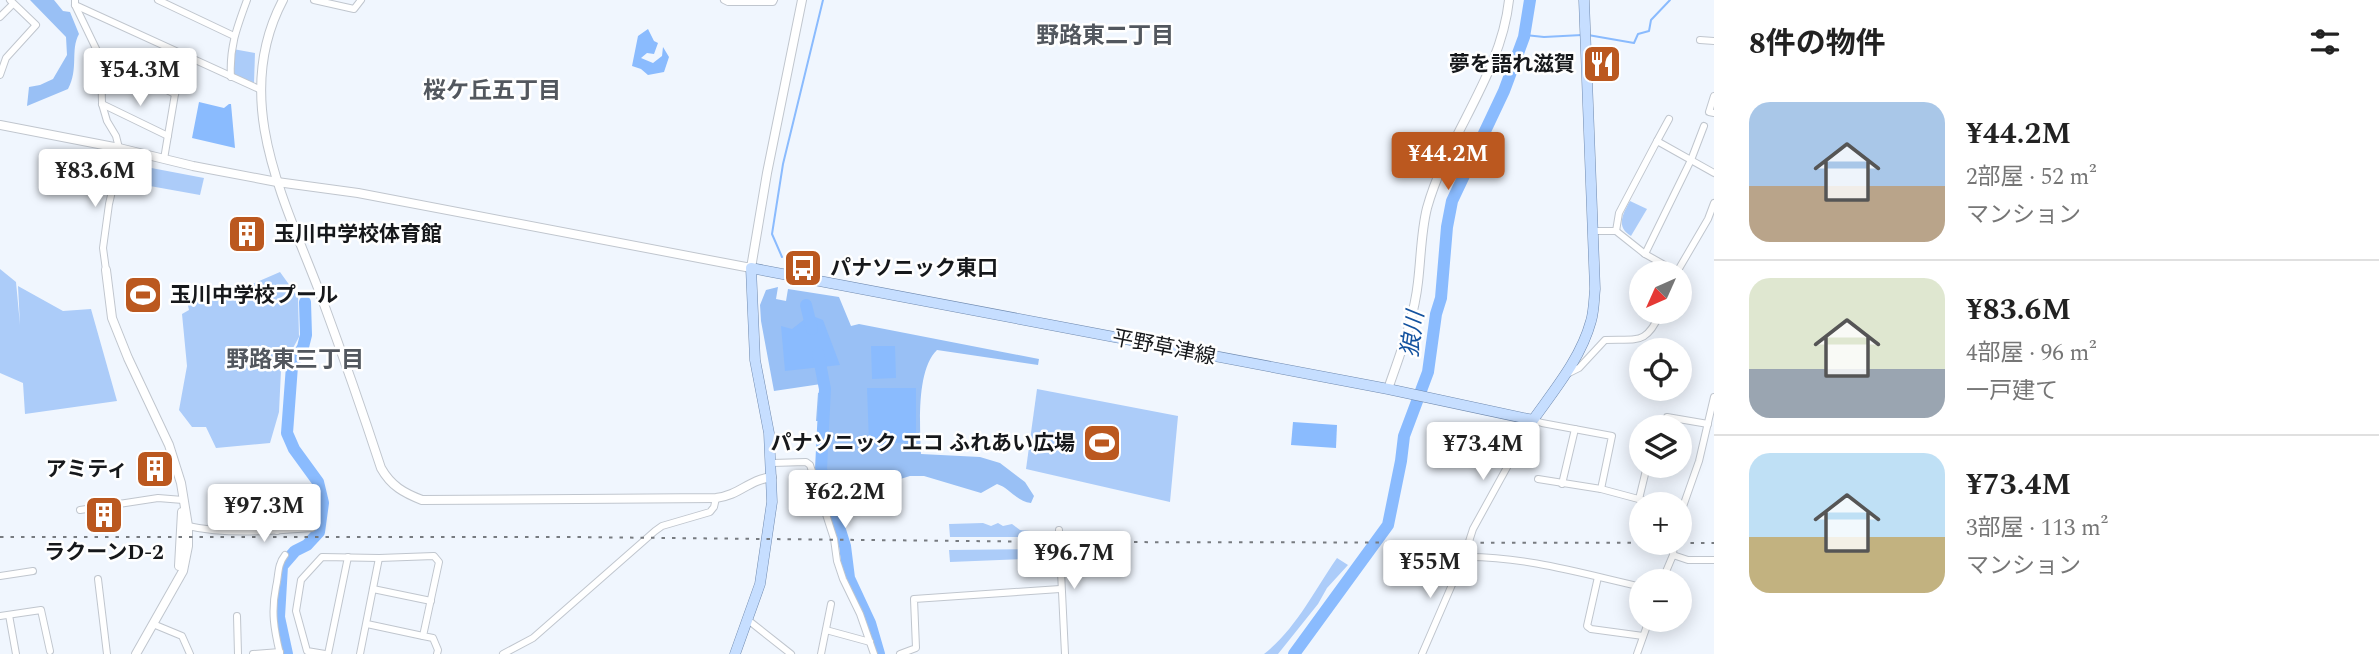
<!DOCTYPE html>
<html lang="ja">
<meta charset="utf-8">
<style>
:root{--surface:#fff;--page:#f6f6f6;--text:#222;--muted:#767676;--line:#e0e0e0;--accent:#bb581f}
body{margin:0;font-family:Spectral,"Noto Sans JP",serif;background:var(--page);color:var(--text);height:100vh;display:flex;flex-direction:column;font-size:26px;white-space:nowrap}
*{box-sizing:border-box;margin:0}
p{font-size:23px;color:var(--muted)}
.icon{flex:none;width:38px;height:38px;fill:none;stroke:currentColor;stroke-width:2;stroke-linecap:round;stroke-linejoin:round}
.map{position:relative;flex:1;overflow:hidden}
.details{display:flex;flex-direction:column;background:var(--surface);width:665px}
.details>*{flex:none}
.needle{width:46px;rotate:225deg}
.buttons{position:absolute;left:1629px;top:261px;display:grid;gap:14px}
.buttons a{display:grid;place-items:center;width:63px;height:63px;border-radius:50%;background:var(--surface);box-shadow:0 4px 18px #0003;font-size:35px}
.price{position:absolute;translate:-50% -60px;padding:0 16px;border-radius:7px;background:#fff;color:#222;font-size:23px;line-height:46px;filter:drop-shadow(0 2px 4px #0008)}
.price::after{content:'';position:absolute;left:50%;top:42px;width:21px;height:16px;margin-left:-10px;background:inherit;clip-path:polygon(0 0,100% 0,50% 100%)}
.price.active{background:var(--accent);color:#fff}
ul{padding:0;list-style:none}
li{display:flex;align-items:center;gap:21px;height:175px;padding:0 35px}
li+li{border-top:2px solid var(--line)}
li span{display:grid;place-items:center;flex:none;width:196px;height:140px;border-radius:21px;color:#555}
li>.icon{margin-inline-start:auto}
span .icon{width:84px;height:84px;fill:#fffc;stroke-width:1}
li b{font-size:30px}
h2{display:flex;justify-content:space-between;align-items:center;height:84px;padding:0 35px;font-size:30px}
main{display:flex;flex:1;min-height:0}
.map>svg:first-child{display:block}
.green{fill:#acccf9}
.forest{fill:#99c0f5}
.water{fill:#8abbfe}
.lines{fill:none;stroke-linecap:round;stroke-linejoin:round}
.stream{stroke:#8abbfe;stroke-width:2}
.river{stroke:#8abbfe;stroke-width:12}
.minor-casing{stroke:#c0c6ce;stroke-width:8}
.tertiary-casing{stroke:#c0c6ce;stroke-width:10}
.primary-casing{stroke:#708aaf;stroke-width:11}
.minor{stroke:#fff;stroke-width:6}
.tertiary{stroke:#fff;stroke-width:8}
.primary{stroke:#c6deff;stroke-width:10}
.rail{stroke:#777b80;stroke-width:2;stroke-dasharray:3.5 7;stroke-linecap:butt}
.labels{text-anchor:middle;stroke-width:5;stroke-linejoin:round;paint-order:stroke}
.poi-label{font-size:21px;font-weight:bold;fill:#16181b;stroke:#fff;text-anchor:end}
.street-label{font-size:21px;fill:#16181b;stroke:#fff}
.neighbourhood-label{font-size:23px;font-weight:bold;fill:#52575e;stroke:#fff}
.water-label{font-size:23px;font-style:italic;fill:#13529f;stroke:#fff}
</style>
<main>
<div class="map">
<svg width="1714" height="654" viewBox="0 0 1714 654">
<rect width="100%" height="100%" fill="#f0f6fe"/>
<g class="green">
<path d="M233,49L255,53L254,83L233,74Z"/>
<path d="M125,163L204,178L200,195L122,181Z"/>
<path d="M1630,201L1647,209L1631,236C1616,227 1622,215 1630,201Z"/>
<path d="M0,269L16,282L20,325L18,286L63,311L91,309L117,401L25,414L23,383L0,373Z"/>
<path d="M280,272L298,297L299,337L281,370L279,412L270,443L216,448L206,427H192L179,410L187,366L182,314L189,310L187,301L241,289Z"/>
<path d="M1037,389L1178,416L1170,502L1026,469Z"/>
<path d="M983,523L991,526L998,523L1003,526L1012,524L1020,530L1050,533L1048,537H950L949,524Z"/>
<path d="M1049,549L1050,558L950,562L949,550Z"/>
<path d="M1337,558L1348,565L1327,588L1318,604L1278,654H1264C1296,629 1314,591 1337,558Z"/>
</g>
<g class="forest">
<path d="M30,0H54L63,11L70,12L79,34C70,50 79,69 68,89L27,106L29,87L40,85L53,79L67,55L66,37Z"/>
<path d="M778,287L776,299L786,301L788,289L839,297L851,326L859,324L1039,359L1038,365L937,350C916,370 920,427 921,454L980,457L1000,463L1025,482L1034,496L1031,503C1017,502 1010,488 997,484L981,493L924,476H910L894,481H841L834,485L829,484L825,473L824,421H816L818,393L823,391L821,384L774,391L761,321L760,305L766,290Z"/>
</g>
<g class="water">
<path d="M648,29L654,41L658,43L654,54L647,53L641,58L653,63L662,56L663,47L669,57L664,72L648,75L641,69L632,66L638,36Z"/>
<path d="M199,102L224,108L229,104H231L235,148L192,138Z"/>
<path d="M810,315L823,320L840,365L785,371L781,326L792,329Z"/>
<path d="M871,346H895L896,378L872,379Z"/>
<path d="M867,388H916V442L869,444Z"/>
<path d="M1293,422L1337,425L1336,448L1291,445Z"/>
</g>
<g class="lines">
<g class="stream">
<path d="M1525,35L1544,37L1582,35"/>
<path d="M1588,35L1634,43L1638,34L1649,31L1651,20L1670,0"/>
<path d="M782,257L772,234L783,164L823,0"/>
</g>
<g class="river">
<path d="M806,305L812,329"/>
<path d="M818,353L825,389L821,469L845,546L849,578L870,623L879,654"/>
<path d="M287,654L279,617L282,566L295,551L307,545L319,532L323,503L318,482L294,449L287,433L292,366L303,347L306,335L305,302"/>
<path d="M1294,654L1388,525L1401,461L1404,436L1428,372L1436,314L1441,298L1447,227L1452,201L1504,91L1524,37L1530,0"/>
</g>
<defs>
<g id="minor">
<path d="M75,0V5L101,59L102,104L107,121L116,136L119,148V161L109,204L103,248L106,270"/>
<path d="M158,0L234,36"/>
<path d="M314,0L354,9L361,0"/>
<path d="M724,0L728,2H773L774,0"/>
<path d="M75,5L259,89"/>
<path d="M0,17L13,4"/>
<path d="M1700,40L1714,41"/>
<path d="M101,59L175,94"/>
<path d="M0,75L6,58L36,25L10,0"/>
<path d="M231,77C229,48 237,27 247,0"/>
<path d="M1714,96L1709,112L1714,113"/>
<path d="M102,104L168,136"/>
<path d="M1657,141L1669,119"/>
<path d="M164,159L175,94L192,59"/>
<path d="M1593,231H1616L1645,254L1677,272L1708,219L1714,203"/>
<path d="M1616,231L1619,213L1657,141L1714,173"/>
<path d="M1645,254L1691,160L1704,126"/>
<path d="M1569,373L1579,368L1605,340C1637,338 1645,347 1661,312"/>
<path d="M1667,417L1708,424"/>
<path d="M772,463L806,462L810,465L834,539L837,561L843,579L860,614L874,654"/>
<path d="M1538,479L1601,489L1657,504"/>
<path d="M1562,484L1575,429"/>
<path d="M1639,499L1647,466"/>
<path d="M80,510L158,498L183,500"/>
<path d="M1680,515L1699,461L1714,397"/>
<path d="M188,526C227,535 271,531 312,528L314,514"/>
<path d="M1059,530L1065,654"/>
<path d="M277,531V512"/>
<path d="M1673,555L1688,560H1714"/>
<path d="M1464,557C1524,556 1584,574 1642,587"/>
<path d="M0,576L33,571"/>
<path d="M1598,577L1587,626L1591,629L1643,636"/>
<path d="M98,579L107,654"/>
<path d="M1662,581L1673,555L1674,542"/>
<path d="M373,589L431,601"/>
<path d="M9,615L16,654"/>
<path d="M0,616L41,610L50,651"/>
<path d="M237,616L238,654"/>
<path d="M748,620L791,654"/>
<path d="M153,624L182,636L190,654"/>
<path d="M367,624L423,636"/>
<path d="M826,630L870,642"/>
<path d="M253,654L280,652"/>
<path d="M280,654C274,629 271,612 276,587C279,575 277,565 285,555"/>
<path d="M325,654L307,651L296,611L301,580L322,557L379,558L434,556L439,562L423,636L433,638L438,650L437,654"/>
<path d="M328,654L348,557"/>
<path d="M360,654L379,558"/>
<path d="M503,654L533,638L655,531L662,526L710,512L714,507L716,498"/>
<path d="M821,654L831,604"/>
<path d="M900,654L916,648L914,599L1060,589"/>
<path d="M1422,654L1464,557L1473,529L1533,420L1542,423L1612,436L1601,489"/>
<path d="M1637,654L1649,620"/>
</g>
<g id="tertiary">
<path d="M283,0C230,100 285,201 321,296C342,353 362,410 381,468C391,486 404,493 422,500L716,498C740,495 748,480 772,477"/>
<path d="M0,125L119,148L193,166L277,182L358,193L751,268L767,173L802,0"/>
<path d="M106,270L112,318L128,358L169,445L181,483L188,526V546L183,571L136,654"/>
<path d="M1388,389C1400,354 1414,319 1418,282C1421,257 1421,232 1427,208C1447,136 1501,75 1509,0"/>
<path d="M179,566L182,512"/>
</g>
<path id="primary" d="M735,654L760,584L772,502L769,433L755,360L751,268L1388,389L1533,420C1555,389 1581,358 1591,321C1594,311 1594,299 1595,289L1584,0"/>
</defs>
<use href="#minor" class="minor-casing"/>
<use href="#tertiary" class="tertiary-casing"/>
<use href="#primary" class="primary-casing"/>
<use href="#minor" class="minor"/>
<use href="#tertiary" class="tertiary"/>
<use href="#primary" class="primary"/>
<path class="rail" d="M0,537H569L1064,542L1714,543"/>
</g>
<defs>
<symbol id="restaurant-square" viewBox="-11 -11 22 22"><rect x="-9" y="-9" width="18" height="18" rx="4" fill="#bb581f" stroke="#fff"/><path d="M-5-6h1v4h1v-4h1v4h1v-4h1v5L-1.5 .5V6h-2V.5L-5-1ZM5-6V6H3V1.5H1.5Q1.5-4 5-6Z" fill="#fff"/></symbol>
<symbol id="building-square" viewBox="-11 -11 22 22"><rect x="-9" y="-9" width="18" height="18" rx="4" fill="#bb581f" stroke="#fff"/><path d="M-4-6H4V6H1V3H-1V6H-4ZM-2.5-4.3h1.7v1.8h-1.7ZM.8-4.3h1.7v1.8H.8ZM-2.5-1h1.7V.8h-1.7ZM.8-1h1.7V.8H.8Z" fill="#fff"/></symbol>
<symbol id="bus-square" viewBox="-11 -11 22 22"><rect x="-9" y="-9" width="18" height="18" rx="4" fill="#bb581f" stroke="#fff"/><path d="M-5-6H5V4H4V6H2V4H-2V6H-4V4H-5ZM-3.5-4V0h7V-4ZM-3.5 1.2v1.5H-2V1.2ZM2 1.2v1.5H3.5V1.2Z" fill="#fff"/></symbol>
<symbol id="stadium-square" viewBox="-11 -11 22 22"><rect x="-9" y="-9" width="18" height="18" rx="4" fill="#bb581f" stroke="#fff"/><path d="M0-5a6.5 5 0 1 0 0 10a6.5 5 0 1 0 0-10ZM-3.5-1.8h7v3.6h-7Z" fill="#fff"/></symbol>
</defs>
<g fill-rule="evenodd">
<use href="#restaurant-square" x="1580" y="42" width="44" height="44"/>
<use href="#building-square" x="225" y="212" width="44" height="44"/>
<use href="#bus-square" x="781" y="246" width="44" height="44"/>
<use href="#stadium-square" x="121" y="273" width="44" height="44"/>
<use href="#stadium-square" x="1080" y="421" width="44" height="44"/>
<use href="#building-square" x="133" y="447" width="44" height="44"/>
<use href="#building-square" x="82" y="493" width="44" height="44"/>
</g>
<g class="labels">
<g class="poi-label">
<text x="1575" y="71">夢を語れ滋賀</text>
<text x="274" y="241" text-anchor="start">玉川中学校体育館</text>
<text x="830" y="275" text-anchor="start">パナソニック東口</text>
<text x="170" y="302" text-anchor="start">玉川中学校プール</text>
<text x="1075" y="450">パナソニック エコ ふれあい広場</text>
<text x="128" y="476">アミティ</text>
<text x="104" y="559" text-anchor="middle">ラクーンD-2</text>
</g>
<g class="street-label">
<text transform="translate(1164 347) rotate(11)" y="7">平野草津線</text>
</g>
<g class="neighbourhood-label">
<text x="1105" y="43">野路東二丁目</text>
<text x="492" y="98">桜ケ丘五丁目</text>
<text x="295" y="367">野路東三丁目</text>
</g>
<g class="water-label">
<text transform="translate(1412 334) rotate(-82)" y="8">狼川</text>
</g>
</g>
</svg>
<div class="buttons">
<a><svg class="needle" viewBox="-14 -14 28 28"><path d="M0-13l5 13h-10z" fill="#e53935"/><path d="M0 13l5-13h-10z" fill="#767676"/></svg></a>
<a><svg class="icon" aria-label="locate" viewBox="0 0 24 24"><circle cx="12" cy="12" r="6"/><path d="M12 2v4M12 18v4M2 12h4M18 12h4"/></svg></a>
<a><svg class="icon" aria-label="layers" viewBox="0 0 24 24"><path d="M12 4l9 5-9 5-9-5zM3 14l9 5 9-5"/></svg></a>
<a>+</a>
<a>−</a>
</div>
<b class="price" style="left:140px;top:108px">¥54.3M</b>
<b class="price active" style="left:1448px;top:192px">¥44.2M</b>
<b class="price" style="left:95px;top:209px">¥83.6M</b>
<b class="price" style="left:1483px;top:482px">¥73.4M</b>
<b class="price" style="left:845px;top:530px">¥62.2M</b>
<b class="price" style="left:264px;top:544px">¥97.3M</b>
<b class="price" style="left:1074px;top:591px">¥96.7M</b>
<b class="price" style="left:1430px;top:600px">¥55M</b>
</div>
<section class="details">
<h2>8件の物件<svg class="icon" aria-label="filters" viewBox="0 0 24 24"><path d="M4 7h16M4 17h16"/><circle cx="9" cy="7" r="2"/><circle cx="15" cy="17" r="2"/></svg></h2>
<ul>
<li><span style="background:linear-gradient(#a9c7e8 60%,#b9a48a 0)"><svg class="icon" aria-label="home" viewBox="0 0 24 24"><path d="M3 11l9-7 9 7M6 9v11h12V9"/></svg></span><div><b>¥44.2M</b><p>2部屋 · 52 m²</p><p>マンション</p></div></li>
<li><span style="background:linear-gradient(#dfe7d0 65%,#9aa5b1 0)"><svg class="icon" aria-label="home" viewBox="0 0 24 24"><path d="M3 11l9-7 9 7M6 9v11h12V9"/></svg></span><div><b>¥83.6M</b><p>4部屋 · 96 m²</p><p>一戸建て</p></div></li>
<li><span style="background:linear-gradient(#bfe0f5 60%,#c2b280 0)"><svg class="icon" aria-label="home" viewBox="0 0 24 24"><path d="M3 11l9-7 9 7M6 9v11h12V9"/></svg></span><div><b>¥73.4M</b><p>3部屋 · 113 m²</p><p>マンション</p></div></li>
</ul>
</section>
</main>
